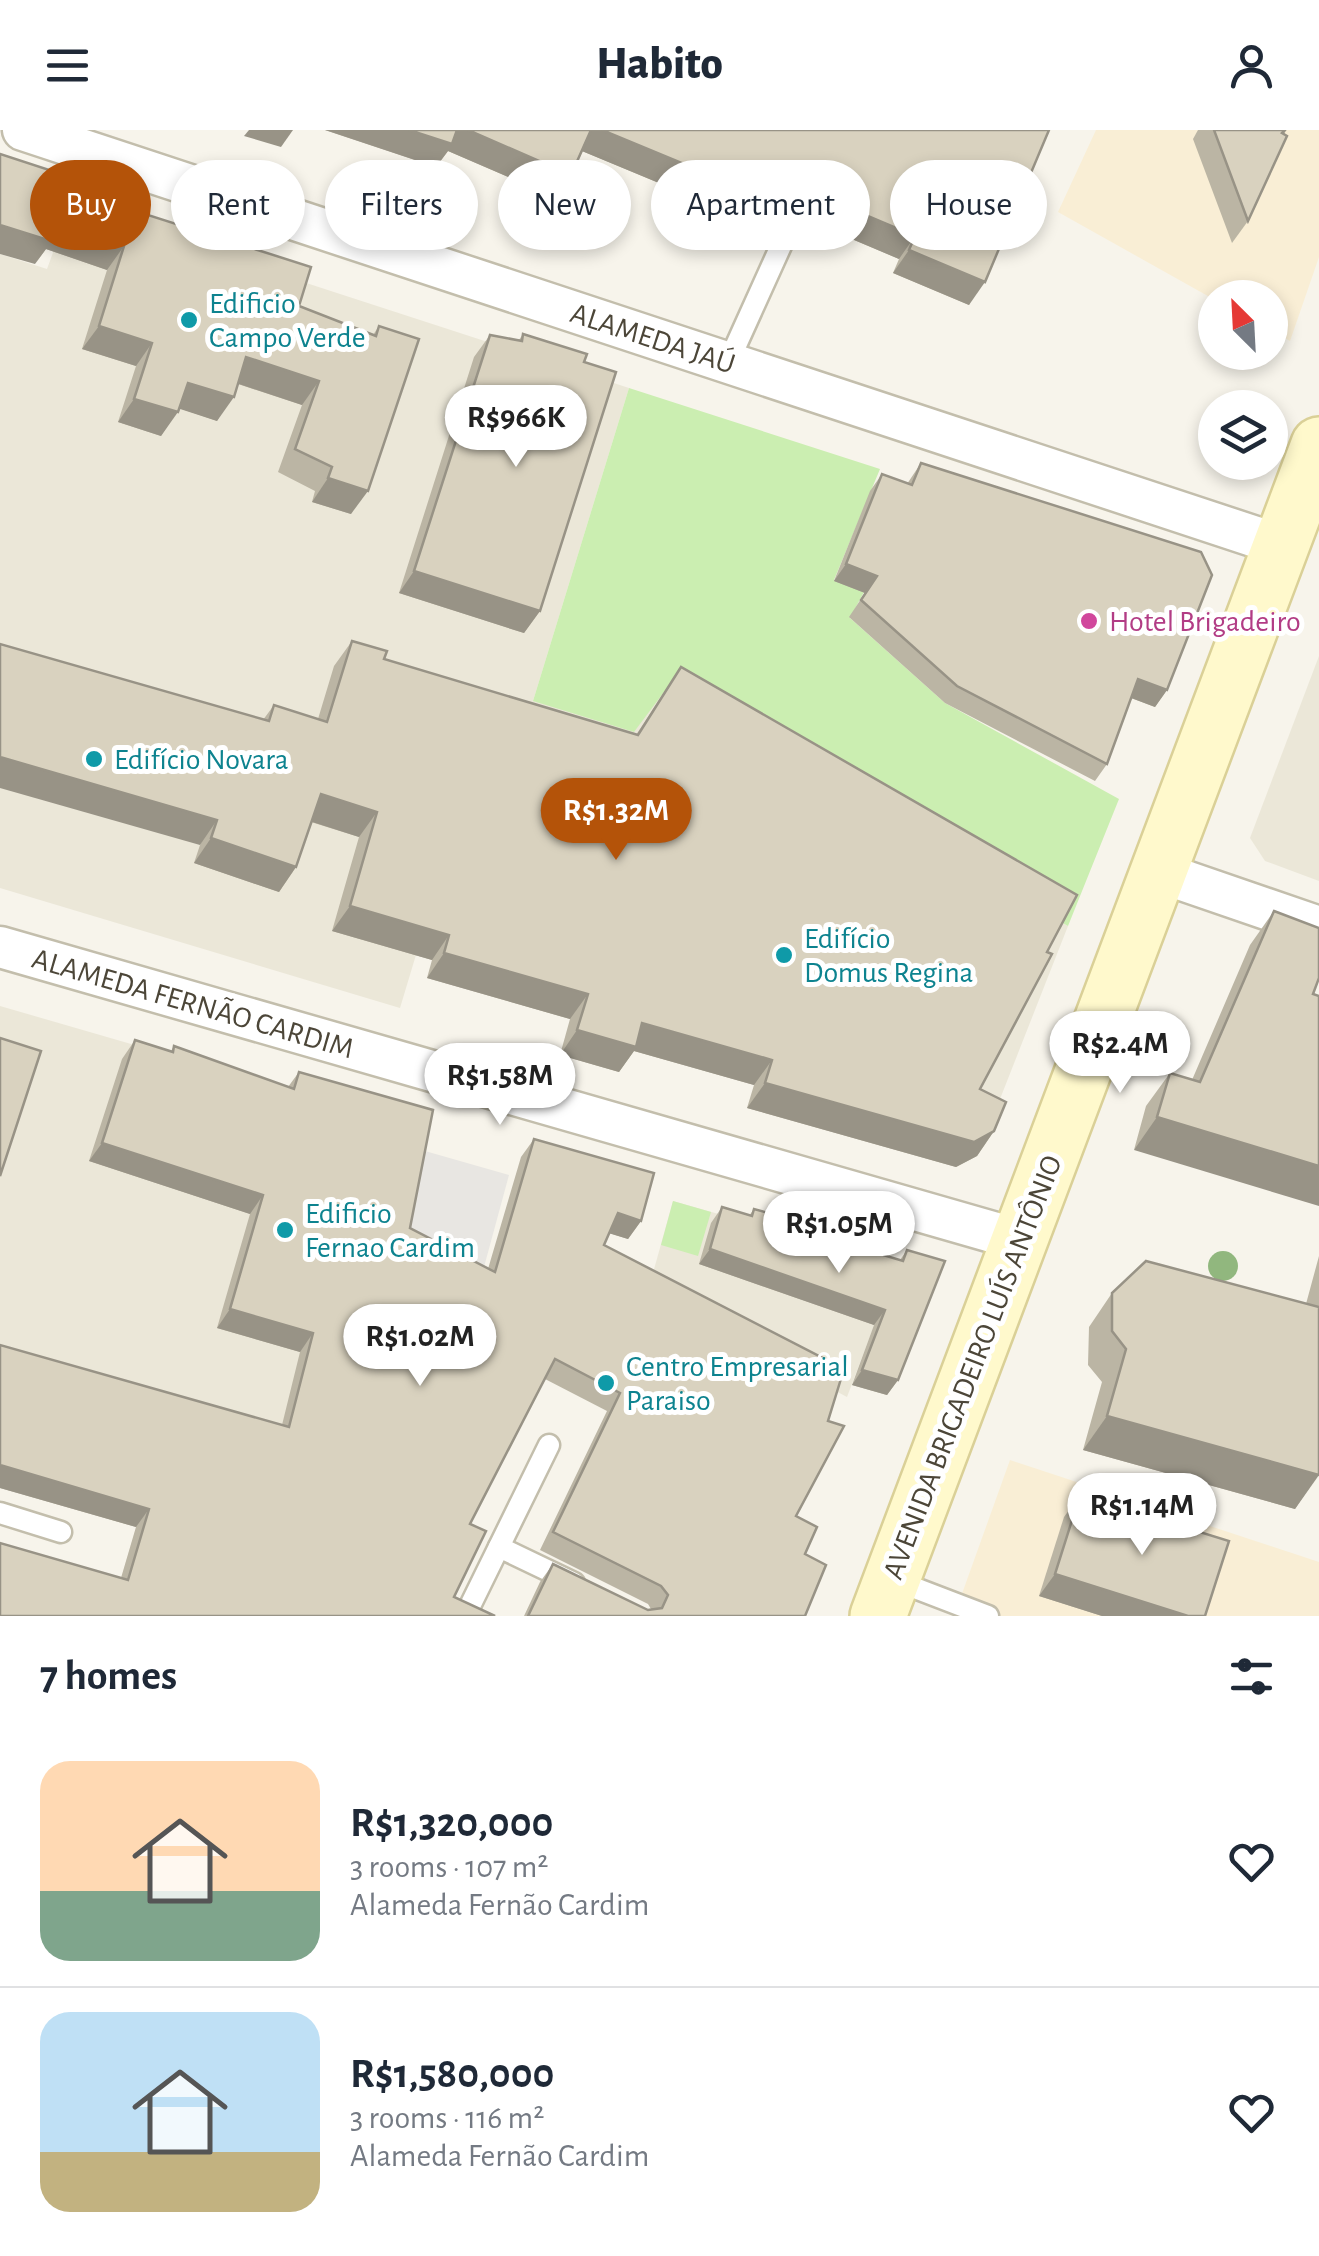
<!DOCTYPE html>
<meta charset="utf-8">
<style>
:root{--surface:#fff;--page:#f2f2f3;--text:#1f2937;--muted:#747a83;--line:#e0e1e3;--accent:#b45309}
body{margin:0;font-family:"Alegreya Sans",sans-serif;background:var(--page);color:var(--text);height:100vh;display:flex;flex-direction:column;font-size:38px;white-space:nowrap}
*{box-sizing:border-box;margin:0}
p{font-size:32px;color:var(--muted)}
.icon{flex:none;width:55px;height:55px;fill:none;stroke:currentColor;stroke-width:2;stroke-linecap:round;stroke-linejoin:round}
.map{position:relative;height:1486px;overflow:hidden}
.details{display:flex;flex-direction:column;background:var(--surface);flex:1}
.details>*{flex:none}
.top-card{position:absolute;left:30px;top:30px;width:1260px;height:90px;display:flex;gap:20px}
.needle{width:65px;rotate:336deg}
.controls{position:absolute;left:1198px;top:150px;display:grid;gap:20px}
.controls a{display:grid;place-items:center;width:90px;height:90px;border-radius:50%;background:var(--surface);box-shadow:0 5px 15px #0003;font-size:50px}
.price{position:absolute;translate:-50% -85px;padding:0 22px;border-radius:35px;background:#fff;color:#222;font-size:32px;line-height:65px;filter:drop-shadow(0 2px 5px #0008)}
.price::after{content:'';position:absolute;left:50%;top:60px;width:30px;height:22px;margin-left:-15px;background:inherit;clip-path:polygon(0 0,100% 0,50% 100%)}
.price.selected{background:var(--accent);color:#fff}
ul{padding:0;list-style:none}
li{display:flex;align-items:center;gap:30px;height:250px;padding:0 40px}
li+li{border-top:2px solid var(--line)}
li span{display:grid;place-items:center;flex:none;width:280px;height:200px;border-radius:30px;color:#555}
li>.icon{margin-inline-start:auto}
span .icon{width:120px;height:120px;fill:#fffc;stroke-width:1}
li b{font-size:42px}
h2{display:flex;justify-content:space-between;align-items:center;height:120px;padding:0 40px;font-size:42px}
.tag{padding:0 35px;border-radius:45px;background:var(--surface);box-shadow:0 5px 15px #0003;font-size:35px;line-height:90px}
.tag.selected{background:var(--accent);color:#fff}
header{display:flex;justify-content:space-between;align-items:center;height:130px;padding:0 40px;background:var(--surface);font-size:45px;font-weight:800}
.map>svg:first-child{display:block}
.residential{fill:#ebe7d8}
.commercial{fill:#f9eed5}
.green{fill:#cbeeb1}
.parking{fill:#e8e6e2}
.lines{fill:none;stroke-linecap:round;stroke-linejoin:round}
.service-casing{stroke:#c3beac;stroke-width:25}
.minor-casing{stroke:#c3beac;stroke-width:45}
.secondary-casing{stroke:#dad097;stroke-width:60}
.service{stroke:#fff;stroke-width:20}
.minor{stroke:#fff;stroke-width:40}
.secondary{stroke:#fff9cc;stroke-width:55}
.tree{fill:#91b77e}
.wall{fill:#bbb5a4}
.shaded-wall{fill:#989386}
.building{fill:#d9d2bf;stroke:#989386;stroke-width:2.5}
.culture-dot{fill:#0f9aa8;stroke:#fff;stroke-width:4}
.hotel-dot{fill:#d1479c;stroke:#fff;stroke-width:4}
.labels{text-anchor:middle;stroke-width:10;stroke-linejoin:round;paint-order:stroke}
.culture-label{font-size:30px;fill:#0d838f;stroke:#fff;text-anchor:start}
.street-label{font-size:30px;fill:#4c4638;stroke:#fff}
.hotel-label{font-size:30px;fill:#b23c85;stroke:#fff;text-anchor:start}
</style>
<header><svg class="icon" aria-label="menu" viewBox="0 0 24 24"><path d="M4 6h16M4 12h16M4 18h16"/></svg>Habito<svg class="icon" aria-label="person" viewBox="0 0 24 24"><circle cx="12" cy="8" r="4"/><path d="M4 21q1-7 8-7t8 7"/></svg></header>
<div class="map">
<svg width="1319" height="1486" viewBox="0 0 1319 1486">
<rect width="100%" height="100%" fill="#f7f4eb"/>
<g class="residential">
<path d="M70,76L629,258L533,571L663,562L1068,796L989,997L480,612L400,878L0,758V124L47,139Z"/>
<path d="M1319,526V751L1265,731L1250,708Z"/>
<path d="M0,876L366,982L277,1315L110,1486L169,1286L0,1237Z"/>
<path d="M673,1071L897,1135L847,1267L648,1161Z"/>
</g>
<g class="commercial">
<path d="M1096,0H1319V127L1290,211L1270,200V168L1215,170L1058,82Z"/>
<path d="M1010,1330L1319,1432V1486H954Z"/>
</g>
<g class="green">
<path d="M629,258L880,339L834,450L864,462L850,488L945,573L1119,669L1068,796L664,562L634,602L533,571Z"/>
<path d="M673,1071L711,1082L698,1126L661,1115Z"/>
</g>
<path class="parking" d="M425,1021L509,1045L484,1137L408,1096Z"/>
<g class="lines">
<defs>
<g id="service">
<path d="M728,233L789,98"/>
<path d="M0,1383L61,1402"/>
<path d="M499,1417L574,1453"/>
<path d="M894,1450L988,1486"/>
<path d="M468,1480L549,1315"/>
</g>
<g id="minor">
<path d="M23,0L1283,416"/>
<path d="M1159,742L1319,797"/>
<path d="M0,817L1020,1110"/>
</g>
<path id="secondary" d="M878,1486L1319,315"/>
</defs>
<use href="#service" class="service-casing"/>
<use href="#minor" class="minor-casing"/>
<use href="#secondary" class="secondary-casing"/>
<use href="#service" class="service"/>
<use href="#minor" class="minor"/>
<use href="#secondary" class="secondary"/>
</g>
<circle class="tree" cx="1223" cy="1136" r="15"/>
<g class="wall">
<path d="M325,0H1049L969,175L893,143L899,129L762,71L748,90L582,21L555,67L448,21L436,37Z"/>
<path d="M1198,0H1286L1248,91L1232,113L1193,9Z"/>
<path d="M82,64L299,176L373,205L379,196L351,384L312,372L315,361L278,342L302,275L238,254L217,291L179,278L161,306L118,292L136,236L82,219L107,140L46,119L35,134Z"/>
<path d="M523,204L584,232L540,481L524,503L399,463L474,227L490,205L519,210Z"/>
<path d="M921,333L1167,560L1155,577L1131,568L1107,634L1095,651L945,573L849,487L865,463L834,451L870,361L882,344L907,354Z"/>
<path d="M352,511L384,529L636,605L681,537L1047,822L980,959L994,1001L977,1026L956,1037L747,978L754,955L634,921L619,942L560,925L570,889L427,848L432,830L332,801L359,707L311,692L296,737L279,762L194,733L200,715L263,590L274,575L318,589L334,536Z"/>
<path d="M1274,781L1319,848L1134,1020L1146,976L1170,943L1192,950L1250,815Z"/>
<path d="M135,910L171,921L174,916L288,957L299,942L410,1098L488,1139L521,1027L534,1009L641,1091L628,1109L609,1103L604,1115L796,1386L805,1424V1486H524L540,1452L553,1434L648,1480L651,1479L648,1474L540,1420L607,1281L545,1249L470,1394L0,1486L121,1448L136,1397L0,1358V1215L282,1295L300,1222L217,1198L250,1084L89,1031L122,929Z"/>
<path d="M722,1077L749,1086L754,1079L810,1103L900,1130L907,1120L898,1250L887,1265L852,1255L874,1195L699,1134L711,1093Z"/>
<path d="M1319,1126V1343L1295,1379L1083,1320L1102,1252L1088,1235L1089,1197L1112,1163L1306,1174Z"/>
<path d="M1080,1365L1205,1486H1102L1039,1466L1064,1387Z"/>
</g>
<g class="shaded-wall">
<path d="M249,0H293L281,17L244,6Z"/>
<path d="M325,0H468L571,45L555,67L448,21L436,37Z"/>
<path d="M590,0H602L773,46L915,106L899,129L762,71L748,90L577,19Z"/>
<path d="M57,94L124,116L107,140L46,119L35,134L0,124V95Z"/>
<path d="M909,120L985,152L969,175L893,143Z"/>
<path d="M99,196L152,213L136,236L82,219Z"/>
<path d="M246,227L319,251L302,275L230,251Z"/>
<path d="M188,253L234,267L217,291L171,276Z"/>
<path d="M134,269L178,282L161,306L118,292Z"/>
<path d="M328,348L368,361L351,384L312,372Z"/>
<path d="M846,434L877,446L865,463L834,451Z"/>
<path d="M414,441L540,481L524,503L399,463Z"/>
<path d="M1138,549L1167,560L1155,577L1126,566Z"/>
<path d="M0,627L217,690L200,715L0,658Z"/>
<path d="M321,664L377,682L359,707L303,689Z"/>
<path d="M211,708L296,737L279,762L194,733Z"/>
<path d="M350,776L449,805L432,830L332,801Z"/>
<path d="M444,823L588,864L570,889L427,848Z"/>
<path d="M642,893L772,930L754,955L634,921L619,942L560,925L577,900Z"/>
<path d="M765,953L994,1001L977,1026L956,1037L747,978Z"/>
<path d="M1157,987L1319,1036V1076L1134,1020Z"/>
<path d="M102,1013L263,1065L250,1084L89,1031Z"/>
<path d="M618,1083L641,1091L628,1109L605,1102Z"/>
<path d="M710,1119L885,1180L874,1195L699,1134Z"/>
<path d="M230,1179L313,1203L300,1222L217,1198Z"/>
<path d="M862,1240L898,1250L887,1265L852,1255Z"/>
<path d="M1107,1286L1319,1345L1295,1379L1083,1320Z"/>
<path d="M0,1335L149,1379L136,1397L0,1358Z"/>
<path d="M1055,1444L1188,1486H1102L1039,1466Z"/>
</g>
<g class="building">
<path d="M409,0H457L452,14Z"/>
<path d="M468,0H591L571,45Z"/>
<path d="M602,0H1049L985,152L909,120L915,106L773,46L764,67Z"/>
<path d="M1214,0H1285L1282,3L1287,6L1248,91Z"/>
<path d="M0,24L86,52L82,64L311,137L299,176L376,206L379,196L419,209L368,361L328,348L332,337L295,319L319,251L246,227L234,267L188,253L178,282L134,269L152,213L99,196L124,116L57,94L51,111L0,95Z"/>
<path d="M523,204L587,224L584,232L616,242L540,481L414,441L490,205L522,211Z"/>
<path d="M921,333L1201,422L1212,445L1167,560L1138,549L1107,634L957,556L861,470L877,446L846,434L882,344L912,355Z"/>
<path d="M352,511L387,521L384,529L638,605L681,537L1077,765L1047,822L1052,824L980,959L1006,972L994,1001L974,1012L765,953L772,930L642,893L636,917L577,900L588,864L444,823L449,805L350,776L377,682L321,664L296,737L211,708L217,690L0,627V514L269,591L274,575L327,592Z"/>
<path d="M1274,781L1319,798V848L1313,864L1319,866V1036L1157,987L1170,943L1200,952Z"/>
<path d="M0,908L41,921L0,1046Z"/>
<path d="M135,910L173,922L174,916L294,959L299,942L433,980L410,1098L495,1142L534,1009L654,1043L641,1091L618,1083L604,1115L844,1239L828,1291L844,1296L796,1386L817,1397L805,1424L826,1435L805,1486H528L553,1434L648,1480L662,1478L668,1465L661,1456L553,1402L620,1263L555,1229L470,1394L486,1401L454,1467L495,1486H0V1413L128,1450L149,1379L0,1335V1215L289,1297L313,1203L230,1179L263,1065L102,1013Z"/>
<path d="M722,1077L752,1086L754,1079L812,1095L810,1103L903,1131L907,1120L945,1131L898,1250L862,1240L885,1180L710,1119Z"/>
<path d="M1146,1131L1319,1177V1345L1107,1286L1126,1219L1112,1201V1163Z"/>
<path d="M1080,1365L1229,1411L1205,1486H1188L1055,1444Z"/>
</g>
<g class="culture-dot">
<circle cx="189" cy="190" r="10"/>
<circle cx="94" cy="629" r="10"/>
<circle cx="784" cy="825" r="10"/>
<circle cx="285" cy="1100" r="10"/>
<circle cx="606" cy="1253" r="10"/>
</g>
<circle class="hotel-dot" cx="1089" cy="491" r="10"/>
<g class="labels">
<g class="culture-label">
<text x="209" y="183">Edificio<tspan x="209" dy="34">Campo Verde</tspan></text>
<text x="114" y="639">Edifício Novara</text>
<text x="804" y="818">Edifício<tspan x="804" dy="34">Domus Regina</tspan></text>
<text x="305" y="1093">Edificio<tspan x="305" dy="34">Fernao Cardim</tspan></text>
<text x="626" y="1246">Centro Empresarial<tspan x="626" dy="34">Paraiso</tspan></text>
</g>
<g class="street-label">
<text transform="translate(653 208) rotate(18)" y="10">ALAMEDA JAÚ</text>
<text transform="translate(193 873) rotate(16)" y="10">ALAMEDA FERNÃO CARDIM</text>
<text transform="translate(972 1237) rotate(-69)" y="10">AVENIDA BRIGADEIRO LUÍS ANTÔNIO</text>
</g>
<g class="hotel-label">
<text x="1109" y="501">Hotel Brigadeiro</text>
</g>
</g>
</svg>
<div class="controls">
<a><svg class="needle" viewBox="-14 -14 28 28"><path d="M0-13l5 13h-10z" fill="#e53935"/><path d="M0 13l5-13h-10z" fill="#747a83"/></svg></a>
<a><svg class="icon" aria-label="layers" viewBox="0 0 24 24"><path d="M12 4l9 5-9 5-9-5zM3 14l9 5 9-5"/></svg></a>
</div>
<b class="price" style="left:516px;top:340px">R$966K</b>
<b class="price selected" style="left:616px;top:733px">R$1.32M</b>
<b class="price" style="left:1120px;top:966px">R$2.4M</b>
<b class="price" style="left:500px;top:998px">R$1.58M</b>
<b class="price" style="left:839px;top:1146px">R$1.05M</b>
<b class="price" style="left:420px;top:1259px">R$1.02M</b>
<b class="price" style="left:1142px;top:1428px">R$1.14M</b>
<div class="top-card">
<a class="tag selected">Buy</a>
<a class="tag">Rent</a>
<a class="tag">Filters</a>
<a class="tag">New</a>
<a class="tag">Apartment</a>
<a class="tag">House</a>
</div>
</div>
<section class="details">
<h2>7 homes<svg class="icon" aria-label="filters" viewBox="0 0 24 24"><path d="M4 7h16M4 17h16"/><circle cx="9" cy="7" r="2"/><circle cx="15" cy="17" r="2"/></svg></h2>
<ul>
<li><span style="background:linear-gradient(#ffd9b3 65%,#7fa58c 0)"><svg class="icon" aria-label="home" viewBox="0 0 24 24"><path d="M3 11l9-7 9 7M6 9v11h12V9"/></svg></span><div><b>R$1,320,000</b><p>3 rooms · 107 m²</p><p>Alameda Fernão Cardim</p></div><svg class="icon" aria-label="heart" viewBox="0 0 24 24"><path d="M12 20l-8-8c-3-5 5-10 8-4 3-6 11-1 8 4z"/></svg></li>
<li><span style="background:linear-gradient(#bfe0f5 70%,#c2b280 0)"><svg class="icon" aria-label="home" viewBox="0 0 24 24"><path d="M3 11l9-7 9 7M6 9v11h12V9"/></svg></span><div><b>R$1,580,000</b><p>3 rooms · 116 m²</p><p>Alameda Fernão Cardim</p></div><svg class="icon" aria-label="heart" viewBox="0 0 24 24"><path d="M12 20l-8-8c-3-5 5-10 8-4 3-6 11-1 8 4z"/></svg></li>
</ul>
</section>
